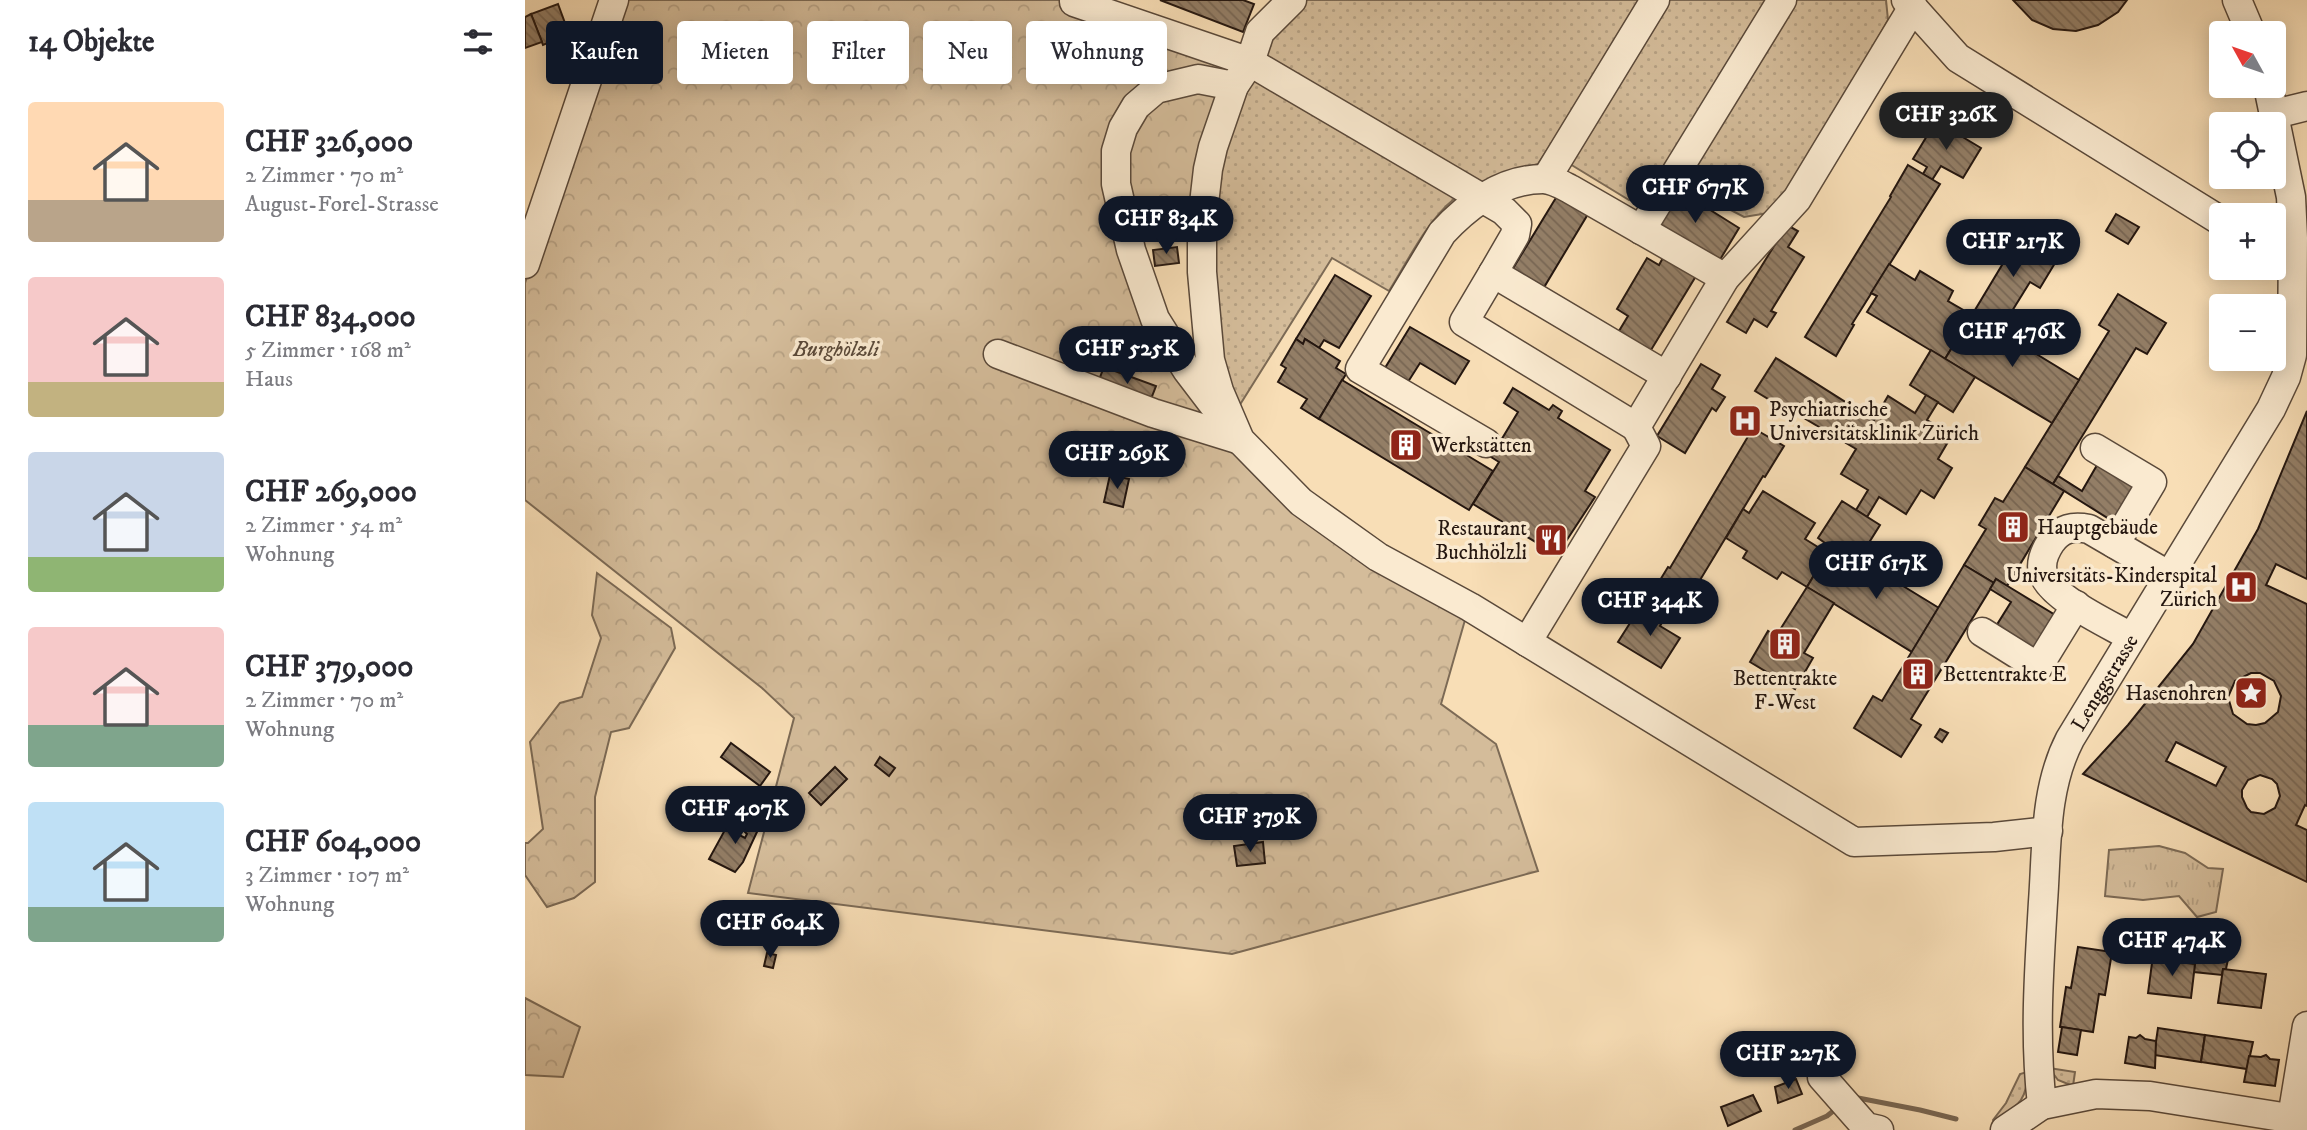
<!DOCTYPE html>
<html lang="de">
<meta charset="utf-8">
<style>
:root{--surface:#fff;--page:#f2f2f3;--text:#2b2b33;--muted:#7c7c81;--accent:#111827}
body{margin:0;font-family:"IM FELL DW Pica",serif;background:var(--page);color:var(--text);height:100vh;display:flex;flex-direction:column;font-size:26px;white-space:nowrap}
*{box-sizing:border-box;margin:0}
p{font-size:23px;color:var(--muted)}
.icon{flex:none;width:38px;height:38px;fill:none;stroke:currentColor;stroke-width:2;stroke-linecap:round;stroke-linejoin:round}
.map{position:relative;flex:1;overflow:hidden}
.details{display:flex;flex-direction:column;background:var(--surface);width:525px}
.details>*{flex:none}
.guide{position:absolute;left:21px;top:21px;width:665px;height:63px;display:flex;gap:14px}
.needle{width:46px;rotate:310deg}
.fabs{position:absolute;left:1684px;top:21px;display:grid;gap:14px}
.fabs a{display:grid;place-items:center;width:77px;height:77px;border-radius:7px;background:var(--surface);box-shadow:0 4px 18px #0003;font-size:35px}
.price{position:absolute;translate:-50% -60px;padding:0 16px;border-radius:24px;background:var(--accent);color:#fff;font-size:23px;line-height:46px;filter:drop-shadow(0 2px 4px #0008)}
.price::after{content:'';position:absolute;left:50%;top:42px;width:21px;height:16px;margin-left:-10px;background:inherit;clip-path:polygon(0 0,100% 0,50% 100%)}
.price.current{background:#222;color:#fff}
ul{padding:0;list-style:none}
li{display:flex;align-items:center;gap:21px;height:175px;padding:0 28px}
li span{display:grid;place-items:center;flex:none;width:196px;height:140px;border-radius:7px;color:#555}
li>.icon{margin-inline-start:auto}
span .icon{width:84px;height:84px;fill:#fffc;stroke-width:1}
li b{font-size:30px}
h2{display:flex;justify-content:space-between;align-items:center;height:84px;padding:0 28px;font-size:30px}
.tag{padding:0 24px;border-radius:7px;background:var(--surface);box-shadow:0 4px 18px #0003;font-size:24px;line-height:63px}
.tag.current{background:var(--accent);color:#fff}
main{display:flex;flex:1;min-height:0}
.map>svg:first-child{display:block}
.grass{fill:url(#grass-dots);stroke:#7c6a55;stroke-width:2}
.forest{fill:url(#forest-crowns);stroke:#7c6a55;stroke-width:2}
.park{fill:url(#park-tufts);stroke:#7c6a55;stroke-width:2}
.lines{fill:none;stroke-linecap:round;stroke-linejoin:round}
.stream{stroke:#786652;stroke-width:5}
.building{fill:url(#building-back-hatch);stroke:#251710;stroke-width:2;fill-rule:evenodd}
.minor-casing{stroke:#5a493a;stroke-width:31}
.minor{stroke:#faead0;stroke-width:28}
.labels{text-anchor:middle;stroke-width:7;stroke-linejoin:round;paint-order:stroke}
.park-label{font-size:21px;font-style:italic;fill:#5a4939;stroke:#faead0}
.poi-label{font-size:21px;fill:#251710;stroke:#faead0;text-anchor:start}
.street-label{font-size:21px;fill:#251710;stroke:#faead0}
</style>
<main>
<section class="details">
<h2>14 Objekte<svg class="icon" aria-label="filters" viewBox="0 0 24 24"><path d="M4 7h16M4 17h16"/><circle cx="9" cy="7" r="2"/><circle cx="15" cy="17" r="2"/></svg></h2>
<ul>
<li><span style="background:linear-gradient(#ffd9b3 70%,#b9a48a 0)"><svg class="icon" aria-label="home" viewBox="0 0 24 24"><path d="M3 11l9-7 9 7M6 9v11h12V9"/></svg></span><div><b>CHF 326,000</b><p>2 Zimmer · 70 m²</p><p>August-Forel-Strasse</p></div></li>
<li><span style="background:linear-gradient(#f6c9c9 75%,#c2b280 0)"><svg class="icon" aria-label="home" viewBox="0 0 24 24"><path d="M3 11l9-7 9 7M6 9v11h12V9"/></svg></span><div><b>CHF 834,000</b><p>5 Zimmer · 168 m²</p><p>Haus</p></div></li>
<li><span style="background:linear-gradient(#c9d6e8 75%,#8fb573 0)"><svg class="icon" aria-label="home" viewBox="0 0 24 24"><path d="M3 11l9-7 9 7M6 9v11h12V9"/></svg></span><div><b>CHF 269,000</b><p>2 Zimmer · 54 m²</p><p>Wohnung</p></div></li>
<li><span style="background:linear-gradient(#f6c9c9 70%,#7fa58c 0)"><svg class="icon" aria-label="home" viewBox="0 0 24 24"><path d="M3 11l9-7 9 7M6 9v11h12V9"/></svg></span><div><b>CHF 379,000</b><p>2 Zimmer · 70 m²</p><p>Wohnung</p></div></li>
<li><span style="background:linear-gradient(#bfe0f5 75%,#7fa58c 0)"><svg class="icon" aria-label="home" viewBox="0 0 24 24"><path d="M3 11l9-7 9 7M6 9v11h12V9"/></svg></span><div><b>CHF 604,000</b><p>3 Zimmer · 107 m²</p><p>Wohnung</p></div></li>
</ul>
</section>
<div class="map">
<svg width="1782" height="1130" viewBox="0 0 1782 1130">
<defs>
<pattern id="grass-dots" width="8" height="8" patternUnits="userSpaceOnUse" patternTransform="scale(1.75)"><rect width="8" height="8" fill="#d4bc9a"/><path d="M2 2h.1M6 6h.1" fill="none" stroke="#b6a184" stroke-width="1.8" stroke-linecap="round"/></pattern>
<pattern id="forest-crowns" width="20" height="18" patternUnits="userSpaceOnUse" patternTransform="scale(1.75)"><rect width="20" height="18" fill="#d4bc9a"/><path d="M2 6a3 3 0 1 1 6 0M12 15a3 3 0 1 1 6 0" fill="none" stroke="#b6a184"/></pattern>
<pattern id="park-tufts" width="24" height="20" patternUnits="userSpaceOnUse" patternTransform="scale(1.75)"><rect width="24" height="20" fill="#d4bc9a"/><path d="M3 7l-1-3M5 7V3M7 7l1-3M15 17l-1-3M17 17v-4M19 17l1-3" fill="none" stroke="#b6a184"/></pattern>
<pattern id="building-back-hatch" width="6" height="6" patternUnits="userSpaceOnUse" patternTransform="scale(1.75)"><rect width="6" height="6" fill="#937e66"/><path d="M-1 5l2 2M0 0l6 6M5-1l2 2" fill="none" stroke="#786653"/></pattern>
</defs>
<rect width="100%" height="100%" fill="#f8deb6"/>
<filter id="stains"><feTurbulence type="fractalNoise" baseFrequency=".00286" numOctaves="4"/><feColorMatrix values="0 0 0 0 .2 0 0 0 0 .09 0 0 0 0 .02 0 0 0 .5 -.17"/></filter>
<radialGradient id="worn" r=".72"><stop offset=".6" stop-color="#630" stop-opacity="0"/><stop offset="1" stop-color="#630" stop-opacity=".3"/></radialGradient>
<g class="grass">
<path d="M780,0H1361L1363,20L1263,198L1243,213L1219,217L1131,171L1104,200L1022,150L1013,164C985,173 952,180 929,199C901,222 883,261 864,291L807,258L711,411L693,361L686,289L692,165L743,38Z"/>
<path d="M1524,1068L1550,1072L1548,1086L1533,1080Z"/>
<path d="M1502,1072C1503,1101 1492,1106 1469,1122L1468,1120L1481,1103L1495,1074Z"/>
</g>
<g class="forest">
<path d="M94,0H539L708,69L670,236H602L717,459L940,620L916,704L971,744L1013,871L707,954L223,893L269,718L237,688L0,500V283Z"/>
<path d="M72,573L146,628L150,648L104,728L86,732L70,797V882L49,898L22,907L0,875V843H3L18,829L5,742L35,703L57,697L76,638L67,615Z"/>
<path d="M0,998L55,1027L38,1077L0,1075Z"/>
</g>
<path class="park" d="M1634,846L1660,853L1683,868L1698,869L1691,912L1672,917L1654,896L1618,900L1580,896L1584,850Z"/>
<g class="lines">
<g class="stream">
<path d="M1328,1097L1395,1110L1431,1119"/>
<path d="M1270,1130L1302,1116L1312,1108"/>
</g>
</g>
<g class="building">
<path d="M635,0H718L729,4L718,32Z"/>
<path d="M1488,0H1602L1593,12L1573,25L1551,31L1528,29L1507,20Z"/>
<path d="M33,4L44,34L18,45L6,14Z"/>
<path d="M6,14L17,42L0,48V17Z"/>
<path d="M1411,121L1456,148L1438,178L1416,166L1407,180L1398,174L1402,167L1388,159Z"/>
<path d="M1383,165L1415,184L1327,324L1329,325L1311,356L1280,337L1366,197L1365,196Z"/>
<path d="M1147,186L1214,228L1193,263L1125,222Z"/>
<path d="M1032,196L1063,214L1018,289L987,270Z"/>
<path d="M1591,214L1614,227L1603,244L1581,231Z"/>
<path d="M1262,225L1273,231L1263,247L1279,257L1246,311L1251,313L1242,327L1229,319L1221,333L1202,322Z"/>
<path d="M1487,230L1533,258L1515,288L1505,282L1474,332L1447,315L1477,265L1469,260Z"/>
<path d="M652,247L654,263L630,266L628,250Z"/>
<path d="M1139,256L1171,276L1123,355L1091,336L1103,316L1092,309L1122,258L1134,265Z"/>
<path d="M1364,264L1390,280L1395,271L1428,291L1423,301L1447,315L1420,359L1342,312L1352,296L1346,293Z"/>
<path d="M810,275L846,296L814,348L799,340L794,348L780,339L778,344L771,339Z"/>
<path d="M1593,294L1641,323L1622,354L1611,348L1528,484L1500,467L1584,331L1574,325Z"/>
<path d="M1447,315L1554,380L1527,423L1420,359Z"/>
<path d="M885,327L944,361L930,384L895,363L883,382L860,368Z"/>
<path d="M771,339L778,344L780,339L815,361L811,368L821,374L794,419L776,408L782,399L753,382L761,368L756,365Z"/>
<path d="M1406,350L1450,377L1428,412L1385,385Z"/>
<path d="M1251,358L1349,420L1363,396L1390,413L1401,395L1413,402L1402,420L1427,435L1413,459L1427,468L1409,498L1396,490L1381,514L1354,497L1342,517L1331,510L1343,490L1316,474L1331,449L1272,414L1271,416L1230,391Z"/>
<path d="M1176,364L1195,375L1187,389L1200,397L1191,411L1187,408L1160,453L1132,436Z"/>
<path d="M579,367L631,386L624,404L572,385Z"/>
<path d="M817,380L968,471L944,510L794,419Z"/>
<path d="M988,388L1024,410L1028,405L1037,411L1033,418L1085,450L1060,491L1070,497L1032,555L948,504L974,462L966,457L993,412L979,403Z"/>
<path d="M1782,411V579L1751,564L1741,585L1782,604V806L1780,805L1771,825L1782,830V882L1558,774L1603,725L1668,644L1733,529ZM1726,673H1735L1749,681L1756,696L1753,712L1740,723L1731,725L1722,724L1708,714L1703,697L1710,681ZM1651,742L1701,767L1691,786L1641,761ZM1735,775L1747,779L1752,784L1755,796L1750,808L1739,814L1726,812L1722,808L1717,797V790L1723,780Z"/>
<path d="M1228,428L1259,446L1240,477L1238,476L1172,585L1174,587L1154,619L1123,600L1143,567L1145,568Z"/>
<path d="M1575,460L1613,483L1589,522L1528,484L1533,476L1557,491Z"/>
<path d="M1500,467L1539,491L1482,586L1471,579L1469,583L1439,565L1461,529L1454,525L1470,498L1478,502Z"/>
<path d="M585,475L604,479L598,507L579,502Z"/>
<path d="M1238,491L1290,523L1280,539L1296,549L1293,553L1300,557L1282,587L1257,572L1252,579L1218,558L1222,551L1201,538L1218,509L1224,513Z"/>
<path d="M1317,501L1355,525L1325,573L1293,553L1300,543L1293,538Z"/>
<path d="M1300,557L1325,573L1334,559L1414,608L1387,652L1282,587Z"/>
<path d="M1439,565L1469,583L1386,719L1396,725L1376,757L1329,728L1348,696L1357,701Z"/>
<path d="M1471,579L1532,616L1508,655L1468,631L1486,602L1465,589Z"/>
<path d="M1282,587L1309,603L1279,653L1288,658L1270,689L1225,662L1243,631L1251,636Z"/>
<path d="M1133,606L1143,612L1135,626L1155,638L1136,668L1093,642L1112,612L1125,620Z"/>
<path d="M1415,729L1423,733L1417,742L1410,737Z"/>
<path d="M206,743L245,772L235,786L196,757Z"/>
<path d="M355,757L370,768L364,776L350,765Z"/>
<path d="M310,767L322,779L296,805L284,793Z"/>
<path d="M229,814L238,819L218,862L210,872L184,859L201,828L220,838L222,834L220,832Z"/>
<path d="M738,842L740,863L712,866L709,846Z"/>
<path d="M1553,947L1587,952L1580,995L1574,994L1568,1032L1535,1027L1541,987L1546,988Z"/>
<path d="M242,953L251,955L248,968L239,966Z"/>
<path d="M1670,954L1703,959L1701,969H1698L1697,975L1669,972Z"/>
<path d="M1637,957L1646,958V961L1670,964L1666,998L1623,993L1627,963H1633Z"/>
<path d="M1698,969L1741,974L1736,1008L1693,1003Z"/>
<path d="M1537,1027L1556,1030L1552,1055L1533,1052Z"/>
<path d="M1633,1028L1680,1035L1676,1062L1629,1055Z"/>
<path d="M1615,1035L1620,1039L1631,1041L1630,1068L1600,1063L1604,1037L1611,1038Z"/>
<path d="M1680,1035L1728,1042L1722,1069L1676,1062Z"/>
<path d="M1741,1055L1745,1059L1754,1060L1750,1086L1719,1082L1724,1056L1736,1057Z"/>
<path d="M1271,1079L1277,1094L1253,1103L1250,1087Z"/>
<path d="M1228,1095L1236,1111L1203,1126L1196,1107Z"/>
</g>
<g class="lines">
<defs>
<g id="minor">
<path d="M549,0V2L725,62L979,211L992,224L990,235L968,273"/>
<path d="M767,0L735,32L725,62L709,86L688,147L683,169L677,221V272L685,360L694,391L715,440L776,502L853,557L945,607L1329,842L1469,837L1523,831"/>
<path d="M1381,0L1433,58L1696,221"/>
<path d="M1712,0L1726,33"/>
<path d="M1750,114L1782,106"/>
<path d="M1021,179L1130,0"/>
<path d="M1116,230L1257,0"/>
<path d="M0,264L89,0"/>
<path d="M473,354L628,413L715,440"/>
<path d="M694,412L662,370L630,319L606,250L591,184V151L598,128L611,106L631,89L673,79L709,86"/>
<path d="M1111,427L939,322L968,273L1142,376"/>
<path d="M961,443L835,369L917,233C943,205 978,179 1018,179C1027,179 1037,185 1045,189L1200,278"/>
<path d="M1570,448L1627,482L1590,544"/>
<path d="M1457,632L1513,667L1551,605"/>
<path d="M1606,637C1584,624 1526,598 1518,573C1515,562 1520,551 1526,542C1536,528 1548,526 1564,529L1643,575"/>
<path d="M1002,642L1121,446L1111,427L1200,278L1272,199L1388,7"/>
<path d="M1297,1077L1341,1127L1354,1130"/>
<path id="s1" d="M1517,1105C1509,1036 1514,971 1518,902C1522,847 1519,789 1545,739L1746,409L1761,377L1767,355L1768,238L1766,197L1743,86"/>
<path d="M1480,1130L1517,1105L1571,1094L1625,1096L1782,1121"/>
<path d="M1765,1130L1782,1026"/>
</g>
</defs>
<use href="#minor" class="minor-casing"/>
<use href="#minor" class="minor"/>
</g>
<defs>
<symbol id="hospital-square" viewBox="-11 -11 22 22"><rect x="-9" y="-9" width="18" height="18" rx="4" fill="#8f2418" stroke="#faead0"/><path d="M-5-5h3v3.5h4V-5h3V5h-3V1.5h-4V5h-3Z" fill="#fff"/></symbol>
<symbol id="building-square" viewBox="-11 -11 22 22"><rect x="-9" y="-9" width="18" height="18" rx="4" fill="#8f2418" stroke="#faead0"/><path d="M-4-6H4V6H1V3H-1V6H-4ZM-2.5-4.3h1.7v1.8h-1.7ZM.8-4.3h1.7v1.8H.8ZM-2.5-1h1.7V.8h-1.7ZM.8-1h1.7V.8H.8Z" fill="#fff"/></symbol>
<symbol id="restaurant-square" viewBox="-11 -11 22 22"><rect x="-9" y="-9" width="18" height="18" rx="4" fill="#8f2418" stroke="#faead0"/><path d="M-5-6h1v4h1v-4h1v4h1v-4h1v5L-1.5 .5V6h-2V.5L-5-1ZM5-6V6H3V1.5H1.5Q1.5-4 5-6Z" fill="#fff"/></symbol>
<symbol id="sight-square" viewBox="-11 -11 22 22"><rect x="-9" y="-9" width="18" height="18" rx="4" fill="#8f2418" stroke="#faead0"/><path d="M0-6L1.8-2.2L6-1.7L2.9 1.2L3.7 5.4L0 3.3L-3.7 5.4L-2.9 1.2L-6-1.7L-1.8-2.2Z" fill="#fff"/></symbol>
</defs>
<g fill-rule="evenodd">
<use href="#hospital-square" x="1201" y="402" width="38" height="38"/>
<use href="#building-square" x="862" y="426" width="38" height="38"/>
<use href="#building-square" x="1469" y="508" width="38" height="38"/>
<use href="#restaurant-square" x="1007" y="521" width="38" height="38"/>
<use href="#hospital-square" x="1697" y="568" width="38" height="38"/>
<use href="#building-square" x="1241" y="625" width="38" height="38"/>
<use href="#building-square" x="1374" y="655" width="38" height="38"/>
<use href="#sight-square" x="1707" y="674" width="38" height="38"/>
</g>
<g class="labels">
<g class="park-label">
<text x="311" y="356">Burghölzli</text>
</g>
<g class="poi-label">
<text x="1244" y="416">Psychiatrische<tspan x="1244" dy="24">Universitätsklinik Zürich</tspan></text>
<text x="906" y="452">Werkstätten</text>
<text x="1512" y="534">Hauptgebäude</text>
<text x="1002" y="535" text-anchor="end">Restaurant<tspan x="1002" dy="24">Buchhölzli</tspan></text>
<text x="1692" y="582" text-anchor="end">Universitäts-Kinderspital<tspan x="1692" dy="24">Zürich</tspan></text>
<text x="1418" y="681">Bettentrakte E</text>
<text x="1260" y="685" text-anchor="middle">Bettentrakte<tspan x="1260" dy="24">F-West</tspan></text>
<text x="1702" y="700" text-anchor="end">Hasenohren</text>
</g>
<g class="street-label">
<text dy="7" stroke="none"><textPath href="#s1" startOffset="436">Lenggstrasse</textPath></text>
</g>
</g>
<rect width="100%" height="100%" filter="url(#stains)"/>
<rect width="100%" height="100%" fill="url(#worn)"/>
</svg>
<div class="fabs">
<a><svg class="needle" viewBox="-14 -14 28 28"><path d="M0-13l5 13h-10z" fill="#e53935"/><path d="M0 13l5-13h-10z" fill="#7c7c81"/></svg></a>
<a><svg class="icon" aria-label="locate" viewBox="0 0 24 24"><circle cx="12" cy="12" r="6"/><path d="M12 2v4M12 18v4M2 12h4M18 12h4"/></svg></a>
<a>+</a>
<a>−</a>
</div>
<b class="price current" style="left:1421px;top:152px">CHF 326K</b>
<b class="price" style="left:1170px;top:225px">CHF 677K</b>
<b class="price" style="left:641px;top:256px">CHF 834K</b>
<b class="price" style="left:1488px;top:279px">CHF 217K</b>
<b class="price" style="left:1487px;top:369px">CHF 476K</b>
<b class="price" style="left:602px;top:386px">CHF 525K</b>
<b class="price" style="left:592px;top:491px">CHF 269K</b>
<b class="price" style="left:1351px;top:601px">CHF 617K</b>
<b class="price" style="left:1125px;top:638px">CHF 344K</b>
<b class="price" style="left:210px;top:846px">CHF 407K</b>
<b class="price" style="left:725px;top:854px">CHF 379K</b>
<b class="price" style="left:245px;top:960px">CHF 604K</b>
<b class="price" style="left:1647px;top:978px">CHF 474K</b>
<b class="price" style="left:1263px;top:1091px">CHF 227K</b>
<div class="guide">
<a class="tag current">Kaufen</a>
<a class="tag">Mieten</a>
<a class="tag">Filter</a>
<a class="tag">Neu</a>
<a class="tag">Wohnung</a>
</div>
</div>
</main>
